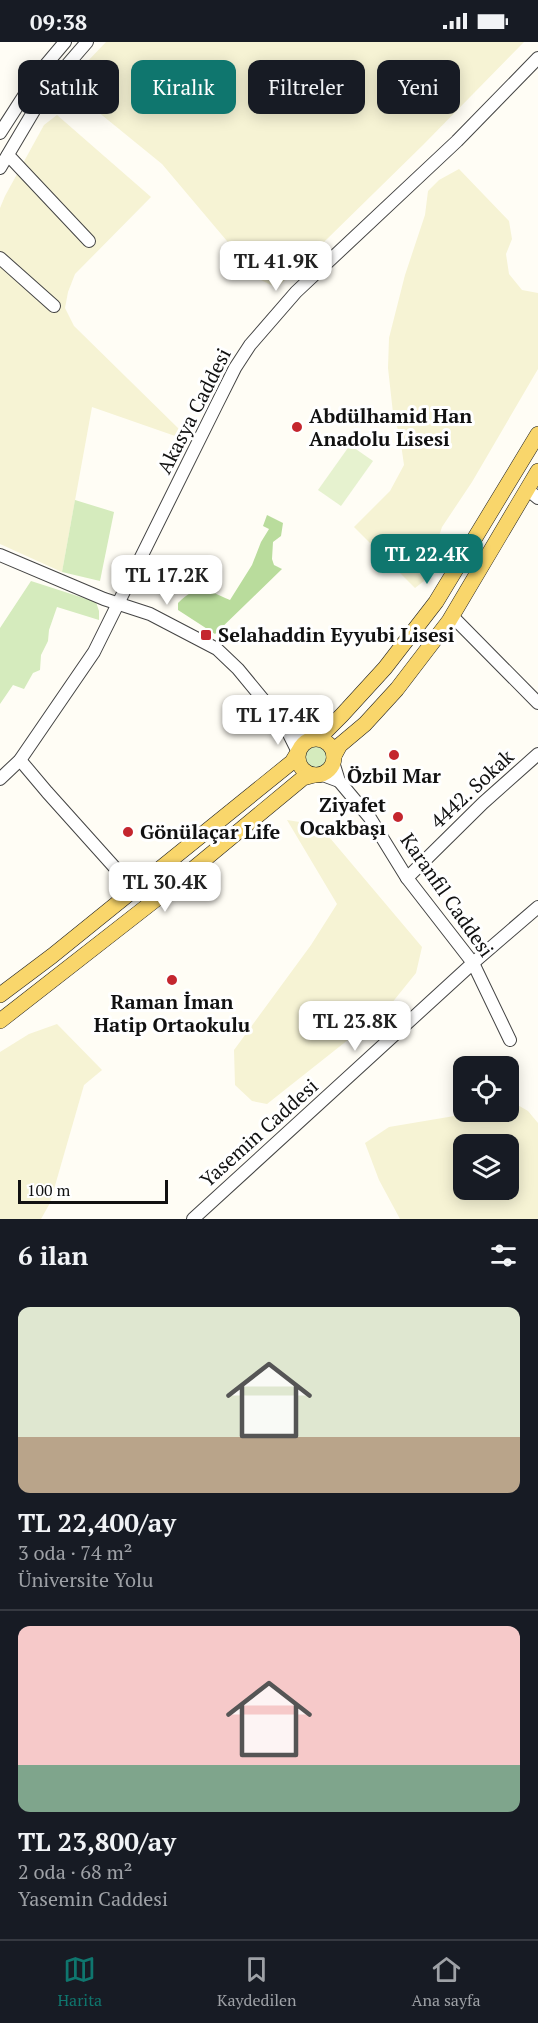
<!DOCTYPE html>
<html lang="tr">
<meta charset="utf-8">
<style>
:root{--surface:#171b24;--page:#242831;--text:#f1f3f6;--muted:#9ea1a6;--line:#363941;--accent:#0f766e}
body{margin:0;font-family:"PT Serif",serif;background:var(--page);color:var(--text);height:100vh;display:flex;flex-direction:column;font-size:22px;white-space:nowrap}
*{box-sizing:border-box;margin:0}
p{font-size:20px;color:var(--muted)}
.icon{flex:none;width:33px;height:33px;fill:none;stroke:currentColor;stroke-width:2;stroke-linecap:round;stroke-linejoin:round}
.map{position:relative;height:1177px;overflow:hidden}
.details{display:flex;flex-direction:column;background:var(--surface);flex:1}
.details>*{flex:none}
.hud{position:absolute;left:18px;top:18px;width:502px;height:54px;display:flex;gap:12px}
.tools{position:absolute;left:453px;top:1014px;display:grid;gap:12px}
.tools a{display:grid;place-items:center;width:66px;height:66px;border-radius:12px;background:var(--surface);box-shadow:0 3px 15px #0003;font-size:30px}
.scale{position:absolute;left:18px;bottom:15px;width:150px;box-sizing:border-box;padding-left:6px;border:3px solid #111;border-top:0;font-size:16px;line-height:21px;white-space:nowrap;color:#111;-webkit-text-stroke:4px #fff;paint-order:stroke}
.price{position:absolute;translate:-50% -51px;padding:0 14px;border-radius:12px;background:#fff;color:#222;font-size:20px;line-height:39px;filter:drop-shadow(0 2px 3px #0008)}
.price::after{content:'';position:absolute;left:50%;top:36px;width:18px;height:14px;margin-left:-9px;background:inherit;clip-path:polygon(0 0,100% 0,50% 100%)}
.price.selected{background:var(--accent);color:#fff}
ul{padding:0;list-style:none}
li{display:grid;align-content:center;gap:12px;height:318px;padding:0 18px}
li+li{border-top:2px solid var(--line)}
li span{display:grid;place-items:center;height:186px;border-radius:12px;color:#555}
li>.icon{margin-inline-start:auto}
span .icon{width:108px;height:108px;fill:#fffc;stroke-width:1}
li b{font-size:26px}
h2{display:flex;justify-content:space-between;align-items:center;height:72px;padding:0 18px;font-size:26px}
.pill{padding:0 21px;border-radius:12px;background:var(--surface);box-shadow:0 3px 15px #0003;font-size:21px;line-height:54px}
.pill.selected{background:var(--accent);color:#fff}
.status{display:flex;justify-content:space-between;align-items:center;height:42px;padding:0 30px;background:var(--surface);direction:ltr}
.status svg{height:16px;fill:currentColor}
.tabs{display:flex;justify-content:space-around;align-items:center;height:84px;border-top:2px solid var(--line);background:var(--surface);font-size:16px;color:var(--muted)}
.tabs a{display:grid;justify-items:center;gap:3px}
.tabs .selected{color:var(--accent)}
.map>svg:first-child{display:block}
.farmland{fill:#f6f3d4;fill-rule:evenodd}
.green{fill:#d5ebbd}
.forest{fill:#b9dc9c}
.pitch{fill:#e6f2cf}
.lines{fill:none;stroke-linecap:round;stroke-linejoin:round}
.minor-casing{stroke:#444;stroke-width:14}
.major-casing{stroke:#222;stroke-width:16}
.minor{stroke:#fff;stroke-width:12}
.major{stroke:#f9d66b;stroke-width:15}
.poi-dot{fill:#c4262e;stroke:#fff;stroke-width:2}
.labels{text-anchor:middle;stroke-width:6;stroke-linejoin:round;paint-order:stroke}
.street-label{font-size:20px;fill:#111;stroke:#fff}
.poi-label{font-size:20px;font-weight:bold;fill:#111;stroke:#fff;text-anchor:start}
</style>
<div class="status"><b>09:38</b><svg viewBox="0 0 49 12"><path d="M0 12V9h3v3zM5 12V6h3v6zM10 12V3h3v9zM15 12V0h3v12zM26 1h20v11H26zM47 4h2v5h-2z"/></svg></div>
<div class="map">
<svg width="538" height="1177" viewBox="0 0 538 1177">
<rect width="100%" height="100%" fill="#fffdf5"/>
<g class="farmland">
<path d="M106,0H524L423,103L277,246L259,237L162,122L65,43Z"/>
<path d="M57,73L151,155L75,232L68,250L65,266L74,284L181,389L178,395L92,365L62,530L0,502V166L5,154L44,83Z"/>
<path d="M459,127L509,179L512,197L506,212L509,232L522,248L538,251V327L472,440L442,485L424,539L415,546L354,485L390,449L404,423L400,395L393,371L388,326L389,296L405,233L425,173L428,149L439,138Z"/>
<path d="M287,778L319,783L422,905L416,931L387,967L267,1062L252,1059L235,1043L234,1008L311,903L337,862Z"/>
<path d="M57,982L102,1028L84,1043L50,1161L41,1177H0V1010L29,992Z"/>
<path d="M509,1058L528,1069L538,1081V1177H400L379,1138L365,1101L389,1085L478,1070H508ZM464,1102H508V1148H464Z"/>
</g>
<g class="green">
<path d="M75,458L114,470L100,539L62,530Z"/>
<path d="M31,539L96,560L99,569V578L57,565L49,588L48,599L41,613L40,628L33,631L24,647L13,643L0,662V586Z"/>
<circle cx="315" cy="714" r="13"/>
</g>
<path class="forest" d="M267,473L283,481L281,494L273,500L272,517L274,523L282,527L215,592L178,568V561C200,540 205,548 230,558L252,523L261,500L269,487L263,484Z"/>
<path class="pitch" d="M350,403L373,419L341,464L318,448Z"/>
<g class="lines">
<defs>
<g id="minor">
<path d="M0,91L38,32L65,0"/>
<path d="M8,113L89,199"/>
<path d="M0,126L48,45L87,0"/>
<path d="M0,216L54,264"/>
<path d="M527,447L538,456"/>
<path d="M0,513L104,557L150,572L217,607L238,627L285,684L298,710"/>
<path d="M452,574L538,661"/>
<path d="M285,684L298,691L313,696"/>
<path d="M20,718L47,750L134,847"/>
<path d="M320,732L339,739L333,720"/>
<path d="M0,737L20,718L94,610L216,364L235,326L250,303L296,250L457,99L538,16"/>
<path d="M339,739L370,776L407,836L473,921L510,998"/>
<path d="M407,836L483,761L538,712"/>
<path d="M193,1177L473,921L538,865"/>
</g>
<g id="major">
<path d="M313,696L327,688L342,673L385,626L436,560L538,392"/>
<circle cx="316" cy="715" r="18"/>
<path d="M334,714L340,703L365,682L397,647L449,579L538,429"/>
<path d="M0,953L52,914L292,720L298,710"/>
<path d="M0,979L164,851L303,736L314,733"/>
</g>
</defs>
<use href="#minor" class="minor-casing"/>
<use href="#major" class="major-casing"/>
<use href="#minor" class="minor"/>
<use href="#major" class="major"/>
</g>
<g class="poi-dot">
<circle cx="297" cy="385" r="6"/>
<rect x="200" y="587" width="12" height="12" rx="3"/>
<circle cx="394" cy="713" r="6"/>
<circle cx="398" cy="775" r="6"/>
<circle cx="128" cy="790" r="6"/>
<circle cx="172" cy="938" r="6"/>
</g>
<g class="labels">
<g class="street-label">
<text transform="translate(194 369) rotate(-63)" y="7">Akasya Caddesi</text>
<text transform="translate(472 747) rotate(-43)" y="7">4442. Sokak</text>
<text transform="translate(447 853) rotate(55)" y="7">Karanfil Caddesi</text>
<text transform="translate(259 1091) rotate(-42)" y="7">Yasemin Caddesi</text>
</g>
<g class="poi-label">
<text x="309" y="381">Abdülhamid Han<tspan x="309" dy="23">Anadolu Lisesi</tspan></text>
<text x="218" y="600">Selahaddin Eyyubi Lisesi</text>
<text x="394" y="741" text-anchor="middle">Özbil Mar</text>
<text x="386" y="770" text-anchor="end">Ziyafet<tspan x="386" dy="23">Ocakbaşı</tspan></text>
<text x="140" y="797">Gönülaçar Life</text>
<text x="172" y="967" text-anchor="middle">Raman İman<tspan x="172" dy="23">Hatip Ortaokulu</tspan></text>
</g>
</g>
</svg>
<div class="tools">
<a><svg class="icon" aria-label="locate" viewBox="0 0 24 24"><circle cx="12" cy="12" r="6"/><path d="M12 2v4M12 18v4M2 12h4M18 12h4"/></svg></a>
<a><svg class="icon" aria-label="layers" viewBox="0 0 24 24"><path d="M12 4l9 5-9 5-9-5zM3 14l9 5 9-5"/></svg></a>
</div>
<div class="scale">100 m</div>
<b class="price" style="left:276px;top:250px">TL 41.9K</b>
<b class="price selected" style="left:427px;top:543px">TL 22.4K</b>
<b class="price" style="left:167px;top:564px">TL 17.2K</b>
<b class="price" style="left:278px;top:704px">TL 17.4K</b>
<b class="price" style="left:165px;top:871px">TL 30.4K</b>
<b class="price" style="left:355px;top:1010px">TL 23.8K</b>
<div class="hud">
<a class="pill">Satılık</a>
<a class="pill selected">Kiralık</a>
<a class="pill">Filtreler</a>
<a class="pill">Yeni</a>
</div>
</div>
<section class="details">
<h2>6 ilan<svg class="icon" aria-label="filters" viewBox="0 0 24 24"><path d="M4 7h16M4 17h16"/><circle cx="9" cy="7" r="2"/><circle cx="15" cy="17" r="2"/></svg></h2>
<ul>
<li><span style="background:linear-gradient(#dfe7d0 70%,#b9a48a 0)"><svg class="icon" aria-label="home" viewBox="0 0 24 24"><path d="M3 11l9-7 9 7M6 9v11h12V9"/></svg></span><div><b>TL 22,400/ay</b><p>3 oda · 74 m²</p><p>Üniversite Yolu</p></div></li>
<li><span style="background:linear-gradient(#f6c9c9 75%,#7fa58c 0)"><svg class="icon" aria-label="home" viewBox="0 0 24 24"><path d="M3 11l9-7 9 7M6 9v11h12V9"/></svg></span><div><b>TL 23,800/ay</b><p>2 oda · 68 m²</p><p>Yasemin Caddesi</p></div></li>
</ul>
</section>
<nav class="tabs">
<a class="selected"><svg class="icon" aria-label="map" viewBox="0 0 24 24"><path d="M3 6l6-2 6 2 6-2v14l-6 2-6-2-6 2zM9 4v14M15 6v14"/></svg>Harita</a>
<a><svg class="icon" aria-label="saved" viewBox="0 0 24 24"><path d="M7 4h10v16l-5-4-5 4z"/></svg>Kaydedilen</a>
<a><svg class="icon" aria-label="home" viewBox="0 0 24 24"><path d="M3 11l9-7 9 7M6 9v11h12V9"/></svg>Ana sayfa</a>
</nav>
